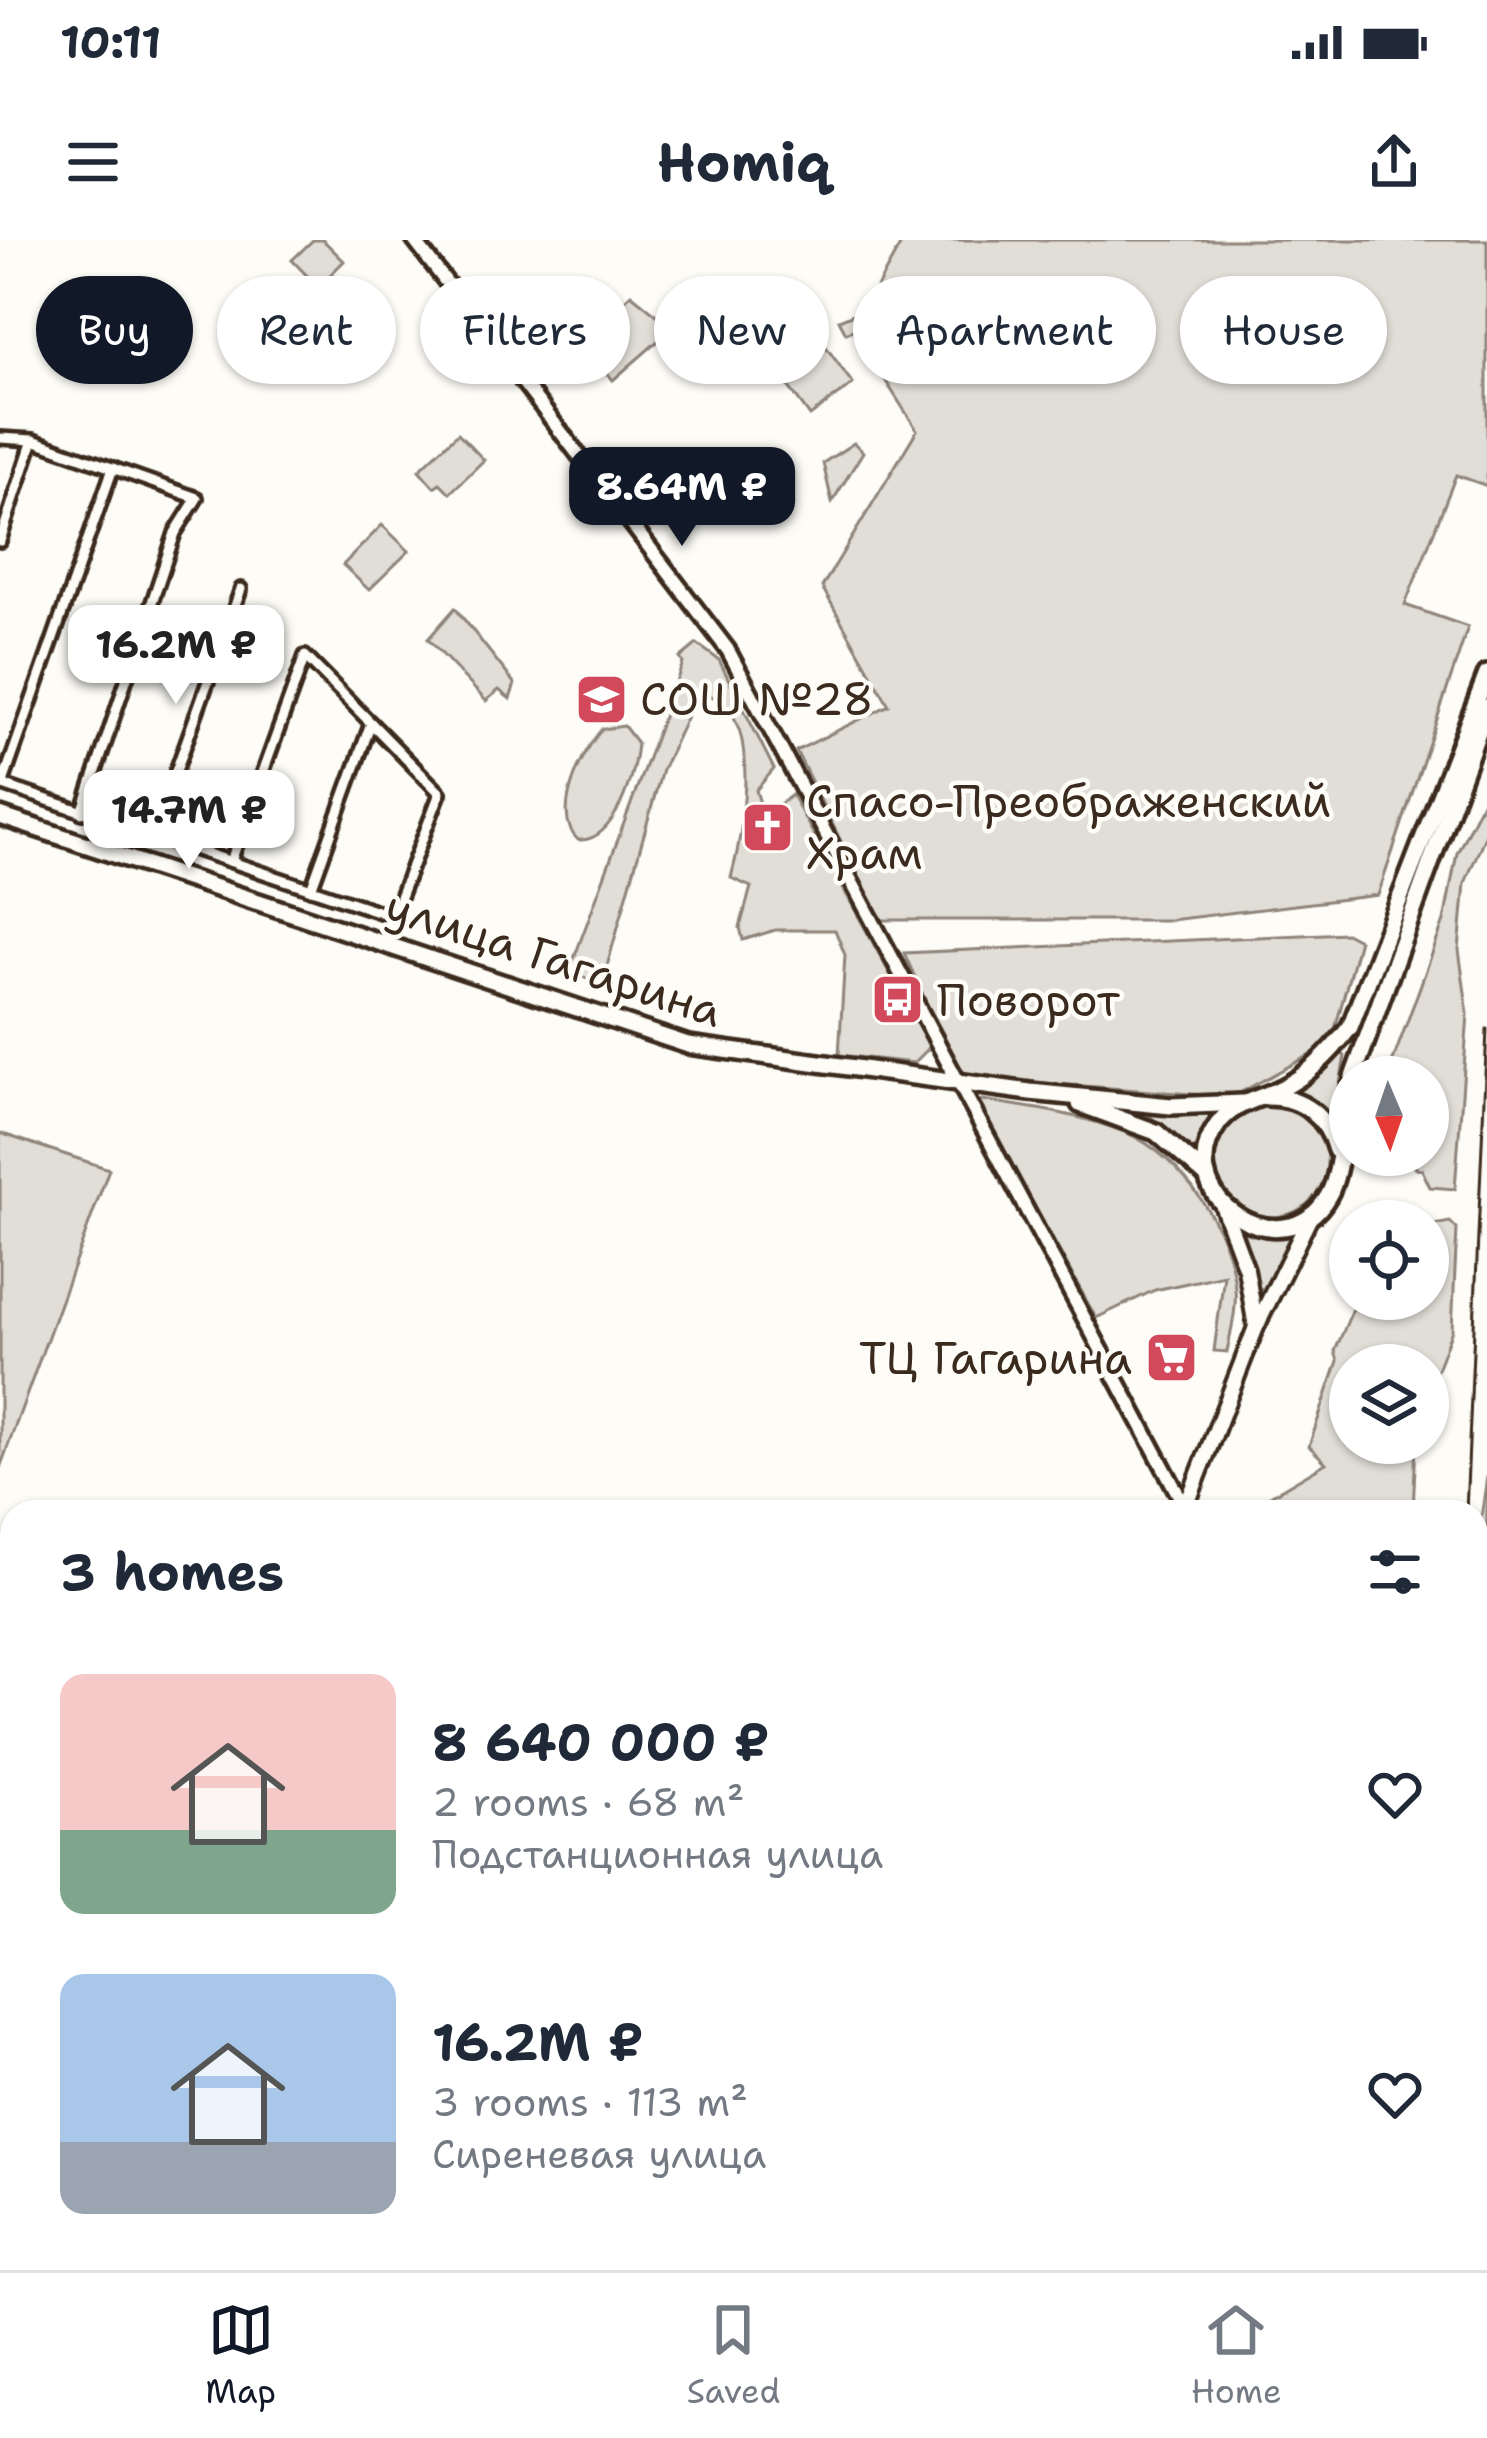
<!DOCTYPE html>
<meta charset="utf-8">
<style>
:root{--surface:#fff;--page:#f2f2f3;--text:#1f2937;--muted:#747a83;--line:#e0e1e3;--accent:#111827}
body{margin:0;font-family:"Shantell Sans",sans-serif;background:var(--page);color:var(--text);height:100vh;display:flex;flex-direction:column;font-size:45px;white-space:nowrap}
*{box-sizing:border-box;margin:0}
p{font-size:39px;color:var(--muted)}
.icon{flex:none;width:66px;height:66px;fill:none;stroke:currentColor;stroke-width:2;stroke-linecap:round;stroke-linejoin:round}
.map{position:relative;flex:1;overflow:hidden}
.side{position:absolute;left:0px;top:1260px;width:1488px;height:771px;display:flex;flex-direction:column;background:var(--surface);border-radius:36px 36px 0 0;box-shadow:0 3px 9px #0004}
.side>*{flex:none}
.top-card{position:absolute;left:36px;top:36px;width:1416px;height:108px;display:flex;gap:24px}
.needle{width:78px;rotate:178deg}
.controls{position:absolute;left:1329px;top:816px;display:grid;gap:24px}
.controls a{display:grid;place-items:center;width:120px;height:120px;border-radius:50%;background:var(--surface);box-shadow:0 3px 9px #0004;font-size:60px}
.price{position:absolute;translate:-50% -102px;padding:0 27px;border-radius:24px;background:#fff;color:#222;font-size:39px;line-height:78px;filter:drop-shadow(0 3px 6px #0008)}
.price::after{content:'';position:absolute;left:50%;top:72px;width:36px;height:27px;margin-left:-18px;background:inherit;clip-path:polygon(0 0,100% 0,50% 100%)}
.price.current{background:var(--accent);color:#fff}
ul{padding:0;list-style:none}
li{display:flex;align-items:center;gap:36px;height:300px;padding:0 60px}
li span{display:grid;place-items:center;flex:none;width:336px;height:240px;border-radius:24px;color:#555}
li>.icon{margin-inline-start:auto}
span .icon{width:144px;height:144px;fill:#fffc;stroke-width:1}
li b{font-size:51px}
h2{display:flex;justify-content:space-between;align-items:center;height:144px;padding:0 60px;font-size:51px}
.pill{padding:0 42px;border-radius:54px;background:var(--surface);box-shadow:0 3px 9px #0004;font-size:42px;line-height:108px}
.pill.current{background:var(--accent);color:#fff}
.status{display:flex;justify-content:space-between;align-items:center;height:84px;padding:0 60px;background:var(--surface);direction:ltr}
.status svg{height:33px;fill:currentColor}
header{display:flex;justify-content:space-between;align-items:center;height:156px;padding:0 60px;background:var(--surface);font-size:54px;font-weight:700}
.tab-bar{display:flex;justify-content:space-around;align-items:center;height:168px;border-top:3px solid var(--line);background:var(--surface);font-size:33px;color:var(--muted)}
.tab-bar a{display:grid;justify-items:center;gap:6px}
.tab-bar .current{color:var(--accent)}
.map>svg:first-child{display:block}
.green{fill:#e1ded7;stroke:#8e847a;stroke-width:3}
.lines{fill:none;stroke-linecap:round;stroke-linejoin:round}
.stream{stroke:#887d74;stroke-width:3}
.minor-casing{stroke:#3b2a1e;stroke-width:18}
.tertiary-casing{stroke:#3b2a1e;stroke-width:21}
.secondary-casing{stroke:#3b2a1e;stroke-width:22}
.primary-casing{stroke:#3b2a1e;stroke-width:24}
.minor{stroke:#fdfcf7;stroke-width:9}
.tertiary{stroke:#fdfcf7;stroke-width:12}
.secondary{stroke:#fdfcf7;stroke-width:14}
.primary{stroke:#fdfcf7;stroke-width:15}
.rail{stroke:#3b2a1e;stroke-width:3}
.labels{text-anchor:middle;stroke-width:9;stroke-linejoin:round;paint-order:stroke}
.poi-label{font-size:45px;fill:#3b2a1e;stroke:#fdfcf7;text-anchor:start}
.street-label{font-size:45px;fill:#3b2a1e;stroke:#fdfcf7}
</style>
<div class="status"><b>10:11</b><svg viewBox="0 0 49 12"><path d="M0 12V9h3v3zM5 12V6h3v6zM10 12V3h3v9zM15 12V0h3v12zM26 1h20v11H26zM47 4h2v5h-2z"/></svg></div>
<header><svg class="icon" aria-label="menu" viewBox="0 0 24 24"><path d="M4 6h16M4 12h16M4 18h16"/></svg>Homiq<svg class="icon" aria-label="share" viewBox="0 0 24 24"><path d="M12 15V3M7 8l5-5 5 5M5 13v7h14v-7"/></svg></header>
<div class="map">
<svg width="1487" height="2030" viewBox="0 0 1487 2030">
<rect width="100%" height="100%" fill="#fdfcf7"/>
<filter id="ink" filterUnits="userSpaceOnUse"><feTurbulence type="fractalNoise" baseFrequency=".00833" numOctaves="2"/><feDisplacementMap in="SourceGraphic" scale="24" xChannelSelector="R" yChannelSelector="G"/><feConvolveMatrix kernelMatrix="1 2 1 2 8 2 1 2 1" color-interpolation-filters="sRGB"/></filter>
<g filter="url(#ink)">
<g class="green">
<path d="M313,0H323L344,21L318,47L292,20Z"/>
<path d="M903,0H1487V246L1456,235L1405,365L1468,387L1378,655L1170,680H880L796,511L889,465L822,347L917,190L853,90L846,93L839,80L865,69Z"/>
<path d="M631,54L673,88L613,140C601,125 587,115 595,96L611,88L605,79Z"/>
<path d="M821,100L853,144L810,176L778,132Z"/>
<path d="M458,193L484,220L450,253L440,243L434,247L419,230Z"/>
<path d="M854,203L863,212L832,262L823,223Z"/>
<path d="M382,285L409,311L369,350L343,325Z"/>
<path d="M455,368L515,444L510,459L499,450L486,461L428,399Z"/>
<path d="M697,404L719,420L774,529L756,550L761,567L773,569L792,555L930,807L914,823L839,815L845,715L835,690H775L743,700L740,687L751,647L731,638C742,597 759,495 724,464C717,458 706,454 699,450L662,530L602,744L569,732L683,423L680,418Z"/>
<path d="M624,486L637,503C635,533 615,603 578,600C551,574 581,513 602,489Z"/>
<path d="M1487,552V591L1465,643L1459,710L1468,774L1455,949L1430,947L1422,930L1386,915H1428V837H1387L1444,681L1457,613Z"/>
<path d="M1346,693L1359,700L1335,789L1319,810L1232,857L975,838L957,830L904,713Z"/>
<path d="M1341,813L1345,816L1333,881L1315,863L1289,851Z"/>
<path d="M982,860C1031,868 1081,874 1127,893C1181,916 1231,990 1235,1048C1237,1069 1231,1091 1227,1112L1214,1111L1224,1035L1155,1050L1096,1078L978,863Z"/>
<circle cx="1271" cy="921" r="56"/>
<path d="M1150,873L1212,875L1196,917L1150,876Z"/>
<path d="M0,893L109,929L0,1228Z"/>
<path d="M1450,982L1457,989L1452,1090L1428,1153V1125H1350V1203H1416L1413,1272H1243L1326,1223L1309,1206L1338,1121L1335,1111L1357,1059H1428V986Z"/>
<path d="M1243,992L1269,997L1296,992L1263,1049L1258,1048Z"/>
<path d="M1487,1237V1567L1476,1570V1312Z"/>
</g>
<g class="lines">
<g class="stream">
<path d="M1476,1617H1487"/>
<path d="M146,2030L154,2019"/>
</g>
<defs>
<g id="minor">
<path d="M0,198L33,200L197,258L175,293L82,573"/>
<path d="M0,301L33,200"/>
<path d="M0,544L392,676"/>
<path d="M2,545L113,228"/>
<path d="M152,598L241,349"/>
<path d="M231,621L305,416L440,553L383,701"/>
<path d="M311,649L371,483"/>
<path d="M0,1411L12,1416"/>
<path d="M1476,1586L1487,1582"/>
<path d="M1476,1775L1487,1730"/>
<path d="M1476,1890L1487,1892"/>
<path d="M931,2023L965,2030"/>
<path d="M179,2030L182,2019"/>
<path d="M340,2030L342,2019"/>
<path d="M1283,2030L1285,2019"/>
<path d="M1418,2030L1420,2019"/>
</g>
<g id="tertiary">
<path d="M414,0L728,410L1186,1269"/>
<path d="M0,1799L12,1801"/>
<path d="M0,1809L12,1811"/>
<path d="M0,1972L12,1975"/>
<path d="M200,2019L247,2030"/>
</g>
<g id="secondary">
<path d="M1223,967L1246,1029L1256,1087"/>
<path d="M1184,1272L1256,1087L1311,975"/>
<path d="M929,2030L932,2019"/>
</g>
<g id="primary">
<path d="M0,576L688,805L1030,852L1171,866L1243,863"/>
<path d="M1353,837L1487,467"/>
<path d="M1350,848C1342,878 1343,931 1328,956C1284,1032 1166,956 1218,884C1234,862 1259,860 1282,848C1309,835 1332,811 1350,787L1487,434"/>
<path d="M1267,857C1302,857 1327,876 1336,910"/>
<path d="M1080,864L1156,892L1207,936"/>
</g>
</defs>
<use href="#minor" class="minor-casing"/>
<use href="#tertiary" class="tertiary-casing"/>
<use href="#secondary" class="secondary-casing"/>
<use href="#primary" class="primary-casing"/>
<use href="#minor" class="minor"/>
<use href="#tertiary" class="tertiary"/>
<use href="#secondary" class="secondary"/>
<use href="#primary" class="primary"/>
<g class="rail">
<path d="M1466,1272L1487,789"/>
<path d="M1307,2030L1310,2019"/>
</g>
</g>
</g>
<defs>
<symbol id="school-square" viewBox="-11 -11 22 22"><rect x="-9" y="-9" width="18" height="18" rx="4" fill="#d1495b" stroke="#fdfcf7"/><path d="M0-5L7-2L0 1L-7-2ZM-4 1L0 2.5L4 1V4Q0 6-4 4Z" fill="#fff"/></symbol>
<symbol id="church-square" viewBox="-11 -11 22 22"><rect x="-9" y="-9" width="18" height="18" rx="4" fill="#d1495b" stroke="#fdfcf7"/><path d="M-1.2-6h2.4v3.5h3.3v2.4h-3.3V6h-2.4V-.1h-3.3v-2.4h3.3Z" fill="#fff"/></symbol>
<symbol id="bus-square" viewBox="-11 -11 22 22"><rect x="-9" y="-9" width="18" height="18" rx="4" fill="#d1495b" stroke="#fdfcf7"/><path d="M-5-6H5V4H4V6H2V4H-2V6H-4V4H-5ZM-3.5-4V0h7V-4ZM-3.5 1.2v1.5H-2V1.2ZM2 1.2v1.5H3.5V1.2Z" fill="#fff"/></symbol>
<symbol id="supermarket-square" viewBox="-11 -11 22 22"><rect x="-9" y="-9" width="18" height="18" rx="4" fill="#d1495b" stroke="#fdfcf7"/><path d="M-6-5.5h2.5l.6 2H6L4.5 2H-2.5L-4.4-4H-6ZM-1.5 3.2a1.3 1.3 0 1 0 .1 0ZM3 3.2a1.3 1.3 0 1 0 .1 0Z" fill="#fff"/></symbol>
</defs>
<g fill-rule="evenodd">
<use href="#school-square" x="572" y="430" width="59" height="59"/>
<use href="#church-square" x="738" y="558" width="59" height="59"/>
<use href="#bus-square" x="868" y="730" width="59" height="59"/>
<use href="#supermarket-square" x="1142" y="1088" width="59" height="59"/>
</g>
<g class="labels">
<g class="poi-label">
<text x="640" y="475">СОШ №28</text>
<text x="806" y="577">Спасо-Преображенский<tspan x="806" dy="52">Храм</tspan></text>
<text x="937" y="776">Поворот</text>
<text x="1132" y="1134" text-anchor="end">ТЦ Гагарина</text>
</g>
<g class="street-label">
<text transform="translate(554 718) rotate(18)" y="16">улица Гагарина</text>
</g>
</g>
</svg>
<div class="controls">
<a><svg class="needle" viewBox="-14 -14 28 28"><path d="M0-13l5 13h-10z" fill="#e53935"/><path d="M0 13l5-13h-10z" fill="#747a83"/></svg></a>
<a><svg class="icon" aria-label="locate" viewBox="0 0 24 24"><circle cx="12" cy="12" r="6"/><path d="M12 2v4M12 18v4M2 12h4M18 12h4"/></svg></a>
<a><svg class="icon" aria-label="layers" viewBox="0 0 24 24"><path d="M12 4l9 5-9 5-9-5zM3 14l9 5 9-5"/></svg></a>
</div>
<b class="price current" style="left:682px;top:309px">8.64M ₽</b>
<b class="price" style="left:176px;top:467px">16.2M ₽</b>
<b class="price" style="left:189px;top:632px">14.7M ₽</b>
<div class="top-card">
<a class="pill current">Buy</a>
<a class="pill">Rent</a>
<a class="pill">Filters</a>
<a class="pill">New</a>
<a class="pill">Apartment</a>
<a class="pill">House</a>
</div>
<section class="side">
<h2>3 homes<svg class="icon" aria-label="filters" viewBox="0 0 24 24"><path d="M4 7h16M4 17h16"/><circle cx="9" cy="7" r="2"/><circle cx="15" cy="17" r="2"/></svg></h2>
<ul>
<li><span style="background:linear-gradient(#f6c9c9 65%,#7fa58c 0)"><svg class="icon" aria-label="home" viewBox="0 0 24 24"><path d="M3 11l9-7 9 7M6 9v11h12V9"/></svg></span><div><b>8 640 000 ₽</b><p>2 rooms · 68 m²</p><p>Подстанционная улица</p></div><svg class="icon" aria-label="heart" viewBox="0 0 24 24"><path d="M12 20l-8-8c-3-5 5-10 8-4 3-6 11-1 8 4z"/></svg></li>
<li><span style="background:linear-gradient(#a9c7e8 70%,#9aa5b1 0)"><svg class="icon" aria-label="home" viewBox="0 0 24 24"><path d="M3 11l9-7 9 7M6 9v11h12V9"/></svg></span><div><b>16.2M ₽</b><p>3 rooms · 113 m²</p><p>Сиреневая улица</p></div><svg class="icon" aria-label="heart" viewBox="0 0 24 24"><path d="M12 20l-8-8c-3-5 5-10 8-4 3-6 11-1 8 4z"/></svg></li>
</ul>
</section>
</div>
<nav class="tab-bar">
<a class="current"><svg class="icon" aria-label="map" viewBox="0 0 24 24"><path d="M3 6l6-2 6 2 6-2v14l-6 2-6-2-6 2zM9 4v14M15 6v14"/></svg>Map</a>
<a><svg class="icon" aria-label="saved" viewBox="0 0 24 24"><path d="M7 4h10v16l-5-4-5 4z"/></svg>Saved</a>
<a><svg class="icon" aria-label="home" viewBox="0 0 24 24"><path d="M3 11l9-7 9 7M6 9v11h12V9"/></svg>Home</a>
</nav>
